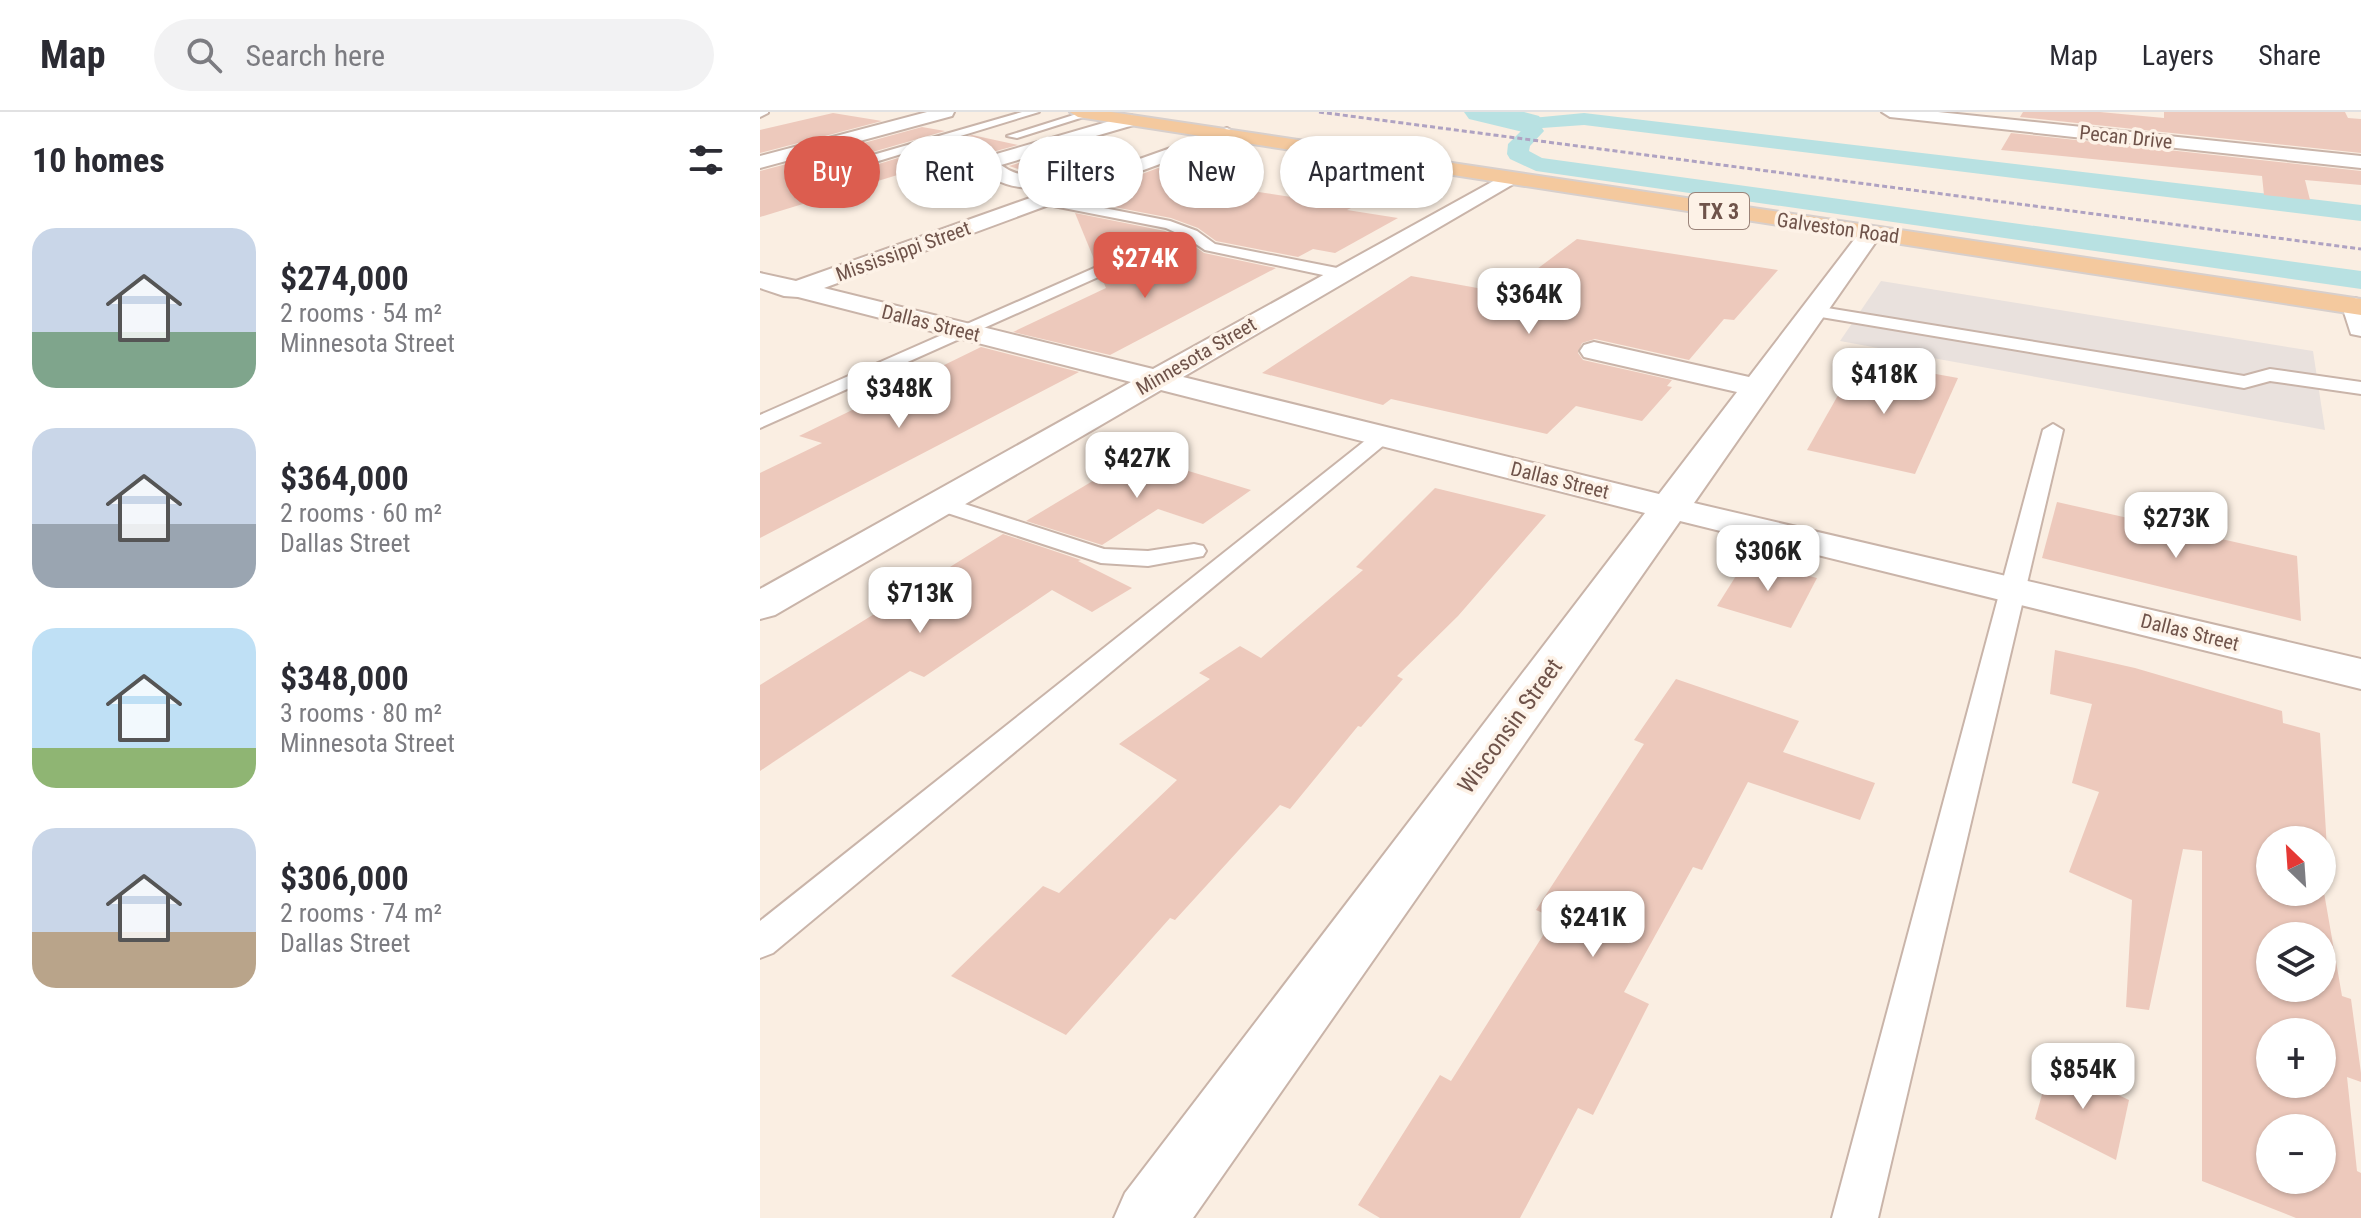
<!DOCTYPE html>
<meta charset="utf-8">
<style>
:root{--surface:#fff;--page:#f2f2f3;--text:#2b2b33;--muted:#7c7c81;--line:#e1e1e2;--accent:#dc5d4f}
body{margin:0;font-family:"Roboto Condensed",sans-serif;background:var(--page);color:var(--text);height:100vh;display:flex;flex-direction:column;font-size:30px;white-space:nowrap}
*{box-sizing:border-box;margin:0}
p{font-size:26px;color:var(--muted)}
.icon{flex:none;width:44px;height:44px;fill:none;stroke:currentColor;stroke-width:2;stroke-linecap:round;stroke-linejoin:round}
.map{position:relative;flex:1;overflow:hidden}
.drawer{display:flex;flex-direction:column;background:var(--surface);width:760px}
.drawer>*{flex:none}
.hud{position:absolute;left:24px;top:24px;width:760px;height:72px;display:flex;gap:16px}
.needle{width:52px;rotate:335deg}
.buttons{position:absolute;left:1496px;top:714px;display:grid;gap:16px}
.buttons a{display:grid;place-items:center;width:80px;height:80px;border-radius:50%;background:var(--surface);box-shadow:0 2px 6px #0004;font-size:40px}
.price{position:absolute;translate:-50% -68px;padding:0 18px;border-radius:16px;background:#fff;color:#222;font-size:26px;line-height:52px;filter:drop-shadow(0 2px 4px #0008)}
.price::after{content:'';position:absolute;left:50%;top:48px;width:24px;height:18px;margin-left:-12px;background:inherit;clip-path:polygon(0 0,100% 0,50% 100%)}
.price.on{background:var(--accent);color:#fff}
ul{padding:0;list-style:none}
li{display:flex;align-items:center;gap:24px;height:200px;padding:0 32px}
li span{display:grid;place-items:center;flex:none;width:224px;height:160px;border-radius:24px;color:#555}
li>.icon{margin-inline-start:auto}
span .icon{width:96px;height:96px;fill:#fffc;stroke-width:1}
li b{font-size:34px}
h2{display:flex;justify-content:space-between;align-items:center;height:96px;padding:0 32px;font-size:34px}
.tag{padding:0 28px;border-radius:36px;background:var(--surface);box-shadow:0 2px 6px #0004;font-size:28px;line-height:72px}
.tag.on{background:var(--accent);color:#fff}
header{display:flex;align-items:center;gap:48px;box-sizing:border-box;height:112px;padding:0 40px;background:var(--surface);border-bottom:2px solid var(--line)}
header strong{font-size:38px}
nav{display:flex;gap:44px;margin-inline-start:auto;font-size:28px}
.search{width:560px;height:72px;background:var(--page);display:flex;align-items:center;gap:20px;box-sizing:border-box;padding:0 28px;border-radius:44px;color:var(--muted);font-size:30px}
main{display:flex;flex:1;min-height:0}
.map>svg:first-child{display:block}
.industrial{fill:#e9e1dd}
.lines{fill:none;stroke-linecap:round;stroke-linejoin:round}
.canal{fill:#b8e1e2;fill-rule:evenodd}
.river{fill:#b8e1e2;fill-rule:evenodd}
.building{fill:#edc9bc;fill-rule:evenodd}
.service-casing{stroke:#c9b4a9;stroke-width:4}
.minor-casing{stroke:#c9b4a9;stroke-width:4}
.primary-casing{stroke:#d7cfcc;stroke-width:4}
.service{fill:#fff;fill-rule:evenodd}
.minor{fill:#fff;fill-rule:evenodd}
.primary{fill:#f4c99e;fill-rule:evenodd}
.rail{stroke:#afa2c2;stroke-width:3;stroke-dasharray:5 3;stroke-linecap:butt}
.labels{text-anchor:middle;stroke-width:7;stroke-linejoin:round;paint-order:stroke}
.far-street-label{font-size:20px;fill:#6f534a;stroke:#fdf2e7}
.shield{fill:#fdf2e7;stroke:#9a8379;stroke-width:2}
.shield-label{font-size:22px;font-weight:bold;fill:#6f534a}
.street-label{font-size:24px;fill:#6f534a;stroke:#fdf2e7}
</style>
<header>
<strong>Map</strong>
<div class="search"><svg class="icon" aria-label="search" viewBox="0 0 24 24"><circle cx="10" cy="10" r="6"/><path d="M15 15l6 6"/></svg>Search here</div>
<nav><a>Map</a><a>Layers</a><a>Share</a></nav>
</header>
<main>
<section class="drawer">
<h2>10 homes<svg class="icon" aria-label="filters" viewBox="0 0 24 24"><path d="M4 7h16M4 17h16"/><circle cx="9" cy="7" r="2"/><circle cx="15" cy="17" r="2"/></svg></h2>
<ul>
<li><span style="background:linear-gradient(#c9d6e8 65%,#7fa58c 0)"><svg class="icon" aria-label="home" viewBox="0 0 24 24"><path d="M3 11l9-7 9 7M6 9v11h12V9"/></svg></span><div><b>$274,000</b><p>2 rooms · 54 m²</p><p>Minnesota Street</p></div></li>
<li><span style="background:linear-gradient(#c9d6e8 60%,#9aa5b1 0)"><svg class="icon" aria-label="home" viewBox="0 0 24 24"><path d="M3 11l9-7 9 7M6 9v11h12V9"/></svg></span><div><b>$364,000</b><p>2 rooms · 60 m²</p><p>Dallas Street</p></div></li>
<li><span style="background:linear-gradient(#bfe0f5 75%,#8fb573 0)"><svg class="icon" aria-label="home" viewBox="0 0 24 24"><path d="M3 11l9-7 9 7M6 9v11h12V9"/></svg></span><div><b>$348,000</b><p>3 rooms · 80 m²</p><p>Minnesota Street</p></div></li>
<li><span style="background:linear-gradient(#c9d6e8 65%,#b9a48a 0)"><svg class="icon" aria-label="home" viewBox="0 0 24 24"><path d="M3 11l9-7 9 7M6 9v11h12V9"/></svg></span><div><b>$306,000</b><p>2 rooms · 74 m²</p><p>Dallas Street</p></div></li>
</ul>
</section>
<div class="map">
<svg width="1601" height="1106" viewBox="0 0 1601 1106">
<rect width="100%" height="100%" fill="#faeee2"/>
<path class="industrial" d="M1121,169L1553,239L1565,318L1080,229Z"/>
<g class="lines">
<path class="canal" d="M824,1L1601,93V109L824,13L782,16L784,19L770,34L769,39L782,46L1601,159V177L776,59L750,47L747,42L748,32L762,18L757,11L760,7Z"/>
<path class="river" d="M704,0H764L779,4L784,11L779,18L767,21L709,7Z"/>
</g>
<g class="building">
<path d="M1263,0H1340L1404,6V0H1585L1588,6L1601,7V41L1260,5Z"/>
<path d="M73,1L122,9L0,41V18Z"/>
<path d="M162,15L185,19L92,46L67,41Z"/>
<path d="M1251,21L1601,59V73L1545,68L1550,88L1504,83L1502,64L1241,38Z"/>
<path d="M212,23L258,33L218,44L214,49L229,67L239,72L157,57L0,105V59L64,42L57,47L59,51L93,60Z"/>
<path d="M298,39L335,45L280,61L267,60L249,54Z"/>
<path d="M398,56L440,63L425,69L551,88L593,95L587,98L638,106L575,141L553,137L538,145L456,129L438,116L411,106L318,88L322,86H318Z"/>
<path d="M315,101L405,119L411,122L336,152Z"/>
<path d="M817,127L1018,158L974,208L964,207L929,248L835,227L822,231L818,241L823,248L912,268L907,274L912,275L882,309L816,294L787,322L631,287L623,293L502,261L651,164L745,181Z"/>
<path d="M430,131L444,141L516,156L350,243L253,220L346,176L342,167Z"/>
<path d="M221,235L319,260L0,426V361L62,331L39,324Z"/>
<path d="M1098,248L1198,266L1155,362L1047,338Z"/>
<path d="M376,343L491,378L443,412L398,397L342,433L266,409Z"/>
<path d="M675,376L786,403L698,504L637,564L643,567L601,615L598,614L530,697L520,693L415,808L410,806L306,923L191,864L283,774L299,781L417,668L359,632L450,567L439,561L480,534L501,546L603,458L596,455Z"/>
<path d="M1297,390L1537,444L1541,509L1282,446Z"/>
<path d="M243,422L321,448L318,449L372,476L332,500L292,478L164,565L150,559L0,659V573Z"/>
<path d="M986,448L1057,466L1031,516L957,494Z"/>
<path d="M1295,538L1375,556L1522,599L1523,611L1560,621L1567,737L1562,736V728H1510V780H1562V769L1582,884L1591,887L1601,961V970L1587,965L1597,1059L1601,1061V1106H1536L1442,1069V739L1423,737L1389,898L1366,895L1372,788L1309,760L1339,680L1312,671L1332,592L1290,582ZM1510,824H1562V876H1510ZM1510,920H1562V972H1510ZM1510,1016H1562V1068H1510Z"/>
<path d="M916,567L1039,609L1023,640L1115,671L1100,708L988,670L942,758L933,755L864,880L889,892L833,1003L818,996L760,1106H620L598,1093L680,963L691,969L794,806L776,798L884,632L874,628Z"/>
<path d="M1291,951L1369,988L1356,1048L1275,1007Z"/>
</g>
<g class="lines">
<defs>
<g id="service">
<path d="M0,0H8V1L0,5Z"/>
<path d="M262,0H279L92,57L60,48L66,44L92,49Z"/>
<path d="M323,0L333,2L257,26L247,24Z"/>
<path d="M283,84L410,109L437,119L455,132L582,157L590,162L582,167L445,138L430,128L392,141L0,316V303L382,135L419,122L406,116L278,91V85Z"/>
<path d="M1055,194L1484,264L1510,257L1601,270V282L1510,269L1484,276L1049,203L1047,199L1049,195Z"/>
<path d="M1293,312L1303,318L1118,1106H1072L1283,318Z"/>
<path d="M623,318L633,324L630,328L13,841L0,846V809L616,320Z"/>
<path d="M180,384L344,437L388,439L434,432L443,434L446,439L443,444L388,454L341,451L172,396L169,391L172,386Z"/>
</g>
<g id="minor">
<path d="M167,0H194L192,4L0,56V44Z"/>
<path d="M1122,0H1178L1601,44V56L1130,5Z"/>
<path d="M371,3L380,8L377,12L322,28L364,35L367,46L365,50C321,68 253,97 216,51L219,47ZM298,36L348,43C316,56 272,77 241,53Z"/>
<path d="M467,16L476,21L473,25L64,176L393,257L748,61L758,67L755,71L423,265L899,382L977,280L824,245L820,239L824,233L834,230L989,265L1103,116H1119L1122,121L934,391L1601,547V577L920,409L433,1106H354L365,1081L885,401L401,278L15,503L0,507V477L371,270L38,185L24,184L0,176V161L36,169Z"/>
<path d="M1595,186L1601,188V224L1591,222L1582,194L1586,188Z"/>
</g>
<path id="primary" d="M310,0H351L1601,187V203L318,5Z"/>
</defs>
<use href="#service" class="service-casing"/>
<use href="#minor" class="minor-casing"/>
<use href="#primary" class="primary-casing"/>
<use href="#service" class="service"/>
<use href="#minor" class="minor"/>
<use href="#primary" class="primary"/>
<path class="rail" d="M559,0L1601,137"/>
</g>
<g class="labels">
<g class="far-street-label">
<text transform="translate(1366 25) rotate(6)" y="7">Pecan Drive</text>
<text transform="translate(1078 116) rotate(8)" y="7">Galveston Road</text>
<text transform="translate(143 139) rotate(-20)" y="7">Mississippi Street</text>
<text transform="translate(171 211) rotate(14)" y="7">Dallas Street</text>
<text transform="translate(436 244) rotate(-30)" y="7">Minnesota Street</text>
<text transform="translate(800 368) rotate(14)" y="7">Dallas Street</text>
<text transform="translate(1430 520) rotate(14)" y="7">Dallas Street</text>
</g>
<rect class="shield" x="929" y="81" width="60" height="36" rx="6"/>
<g class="shield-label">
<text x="959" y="107">TX 3</text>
</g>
<g class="street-label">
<text transform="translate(750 614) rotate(-54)" y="8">Wisconsin Street</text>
</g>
</g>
</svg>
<div class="buttons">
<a><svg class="needle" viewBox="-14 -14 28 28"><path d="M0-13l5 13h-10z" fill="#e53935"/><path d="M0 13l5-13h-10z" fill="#7c7c81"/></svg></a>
<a><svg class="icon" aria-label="layers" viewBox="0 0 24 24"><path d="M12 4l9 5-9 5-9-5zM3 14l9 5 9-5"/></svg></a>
<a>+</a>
<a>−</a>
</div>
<b class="price on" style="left:385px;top:188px">$274K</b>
<b class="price" style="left:769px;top:224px">$364K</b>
<b class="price" style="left:1124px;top:304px">$418K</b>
<b class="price" style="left:139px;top:318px">$348K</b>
<b class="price" style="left:377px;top:388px">$427K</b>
<b class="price" style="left:1416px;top:448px">$273K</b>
<b class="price" style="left:1008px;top:481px">$306K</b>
<b class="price" style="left:160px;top:523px">$713K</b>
<b class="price" style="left:833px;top:847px">$241K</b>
<b class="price" style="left:1323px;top:999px">$854K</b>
<div class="hud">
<a class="tag on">Buy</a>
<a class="tag">Rent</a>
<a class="tag">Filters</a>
<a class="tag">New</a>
<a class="tag">Apartment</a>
</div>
</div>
</main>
